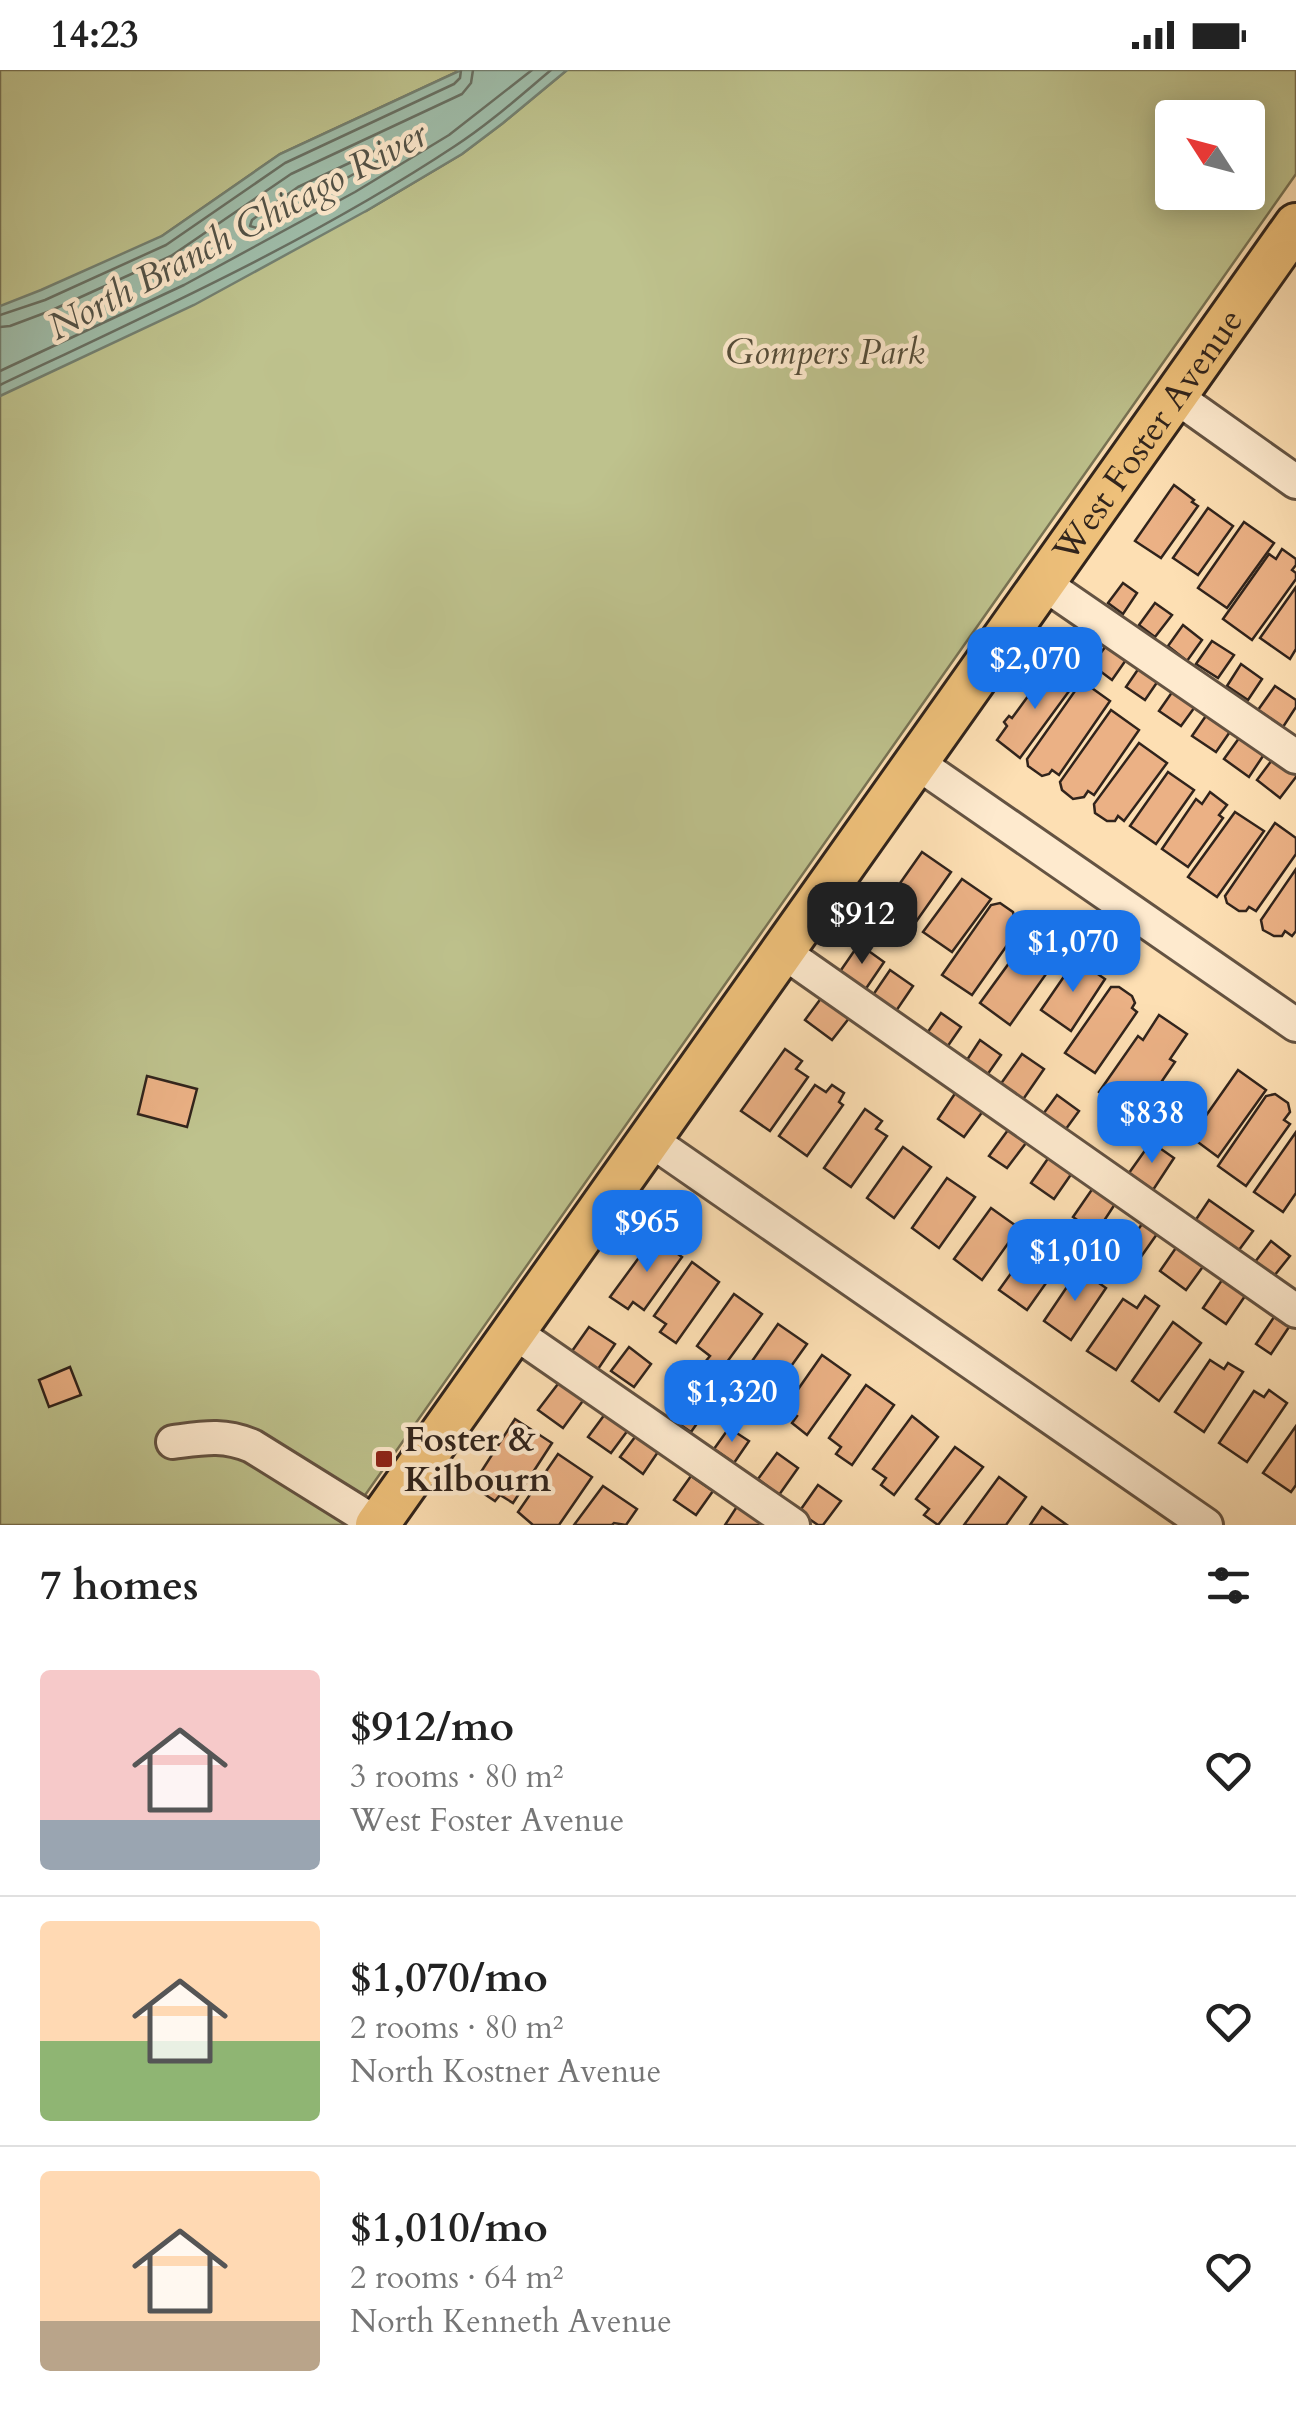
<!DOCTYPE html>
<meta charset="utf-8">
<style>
:root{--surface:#fff;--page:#f2f2f2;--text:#222;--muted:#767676;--line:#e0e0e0;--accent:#1a73e8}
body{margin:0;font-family:Cardo,serif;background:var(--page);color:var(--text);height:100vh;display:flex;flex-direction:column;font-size:38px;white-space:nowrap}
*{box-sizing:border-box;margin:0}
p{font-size:32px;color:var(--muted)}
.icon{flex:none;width:55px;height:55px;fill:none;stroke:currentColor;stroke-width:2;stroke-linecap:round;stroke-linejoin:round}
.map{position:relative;height:1455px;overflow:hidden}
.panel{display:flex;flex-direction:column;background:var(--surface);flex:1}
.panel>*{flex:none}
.needle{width:65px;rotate:306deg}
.buttons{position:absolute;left:1155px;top:30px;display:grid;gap:20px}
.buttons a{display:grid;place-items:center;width:110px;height:110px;border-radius:10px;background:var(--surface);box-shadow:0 5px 25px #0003;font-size:50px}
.price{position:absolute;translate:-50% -85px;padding:0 22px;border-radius:20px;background:var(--accent);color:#fff;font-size:32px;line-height:65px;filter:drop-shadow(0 2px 5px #0008)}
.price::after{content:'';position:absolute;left:50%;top:60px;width:30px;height:22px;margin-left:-15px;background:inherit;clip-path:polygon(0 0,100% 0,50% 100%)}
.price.on{background:#222;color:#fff}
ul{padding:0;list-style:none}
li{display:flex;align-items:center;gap:30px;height:250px;padding:0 40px}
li+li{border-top:2px solid var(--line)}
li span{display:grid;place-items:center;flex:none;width:280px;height:200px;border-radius:10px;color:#555}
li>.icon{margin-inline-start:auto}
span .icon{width:120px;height:120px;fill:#fffc;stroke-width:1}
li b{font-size:42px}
h2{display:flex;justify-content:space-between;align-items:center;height:120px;padding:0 40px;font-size:42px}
.status{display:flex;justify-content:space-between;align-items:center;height:70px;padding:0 50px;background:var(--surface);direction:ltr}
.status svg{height:28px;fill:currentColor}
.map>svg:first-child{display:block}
.green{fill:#bec28d;stroke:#787354;stroke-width:2.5;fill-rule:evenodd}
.water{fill:#9fbdaa;stroke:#738071;stroke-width:2.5}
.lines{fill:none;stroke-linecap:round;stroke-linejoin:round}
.shore{stroke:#687063;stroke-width:2.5}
.building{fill:#ebb185;stroke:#31241c;stroke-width:2.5}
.minor-casing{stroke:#645342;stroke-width:38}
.major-casing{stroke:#31241c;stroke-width:48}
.minor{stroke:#feeace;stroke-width:32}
.major{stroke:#eec07a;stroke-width:42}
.poi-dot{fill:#8f2418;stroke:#feeace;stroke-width:4}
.labels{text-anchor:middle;stroke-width:9;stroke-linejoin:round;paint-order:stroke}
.park-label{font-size:35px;font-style:italic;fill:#544c38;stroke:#feeace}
.street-label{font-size:35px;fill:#31241c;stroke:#feeace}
.poi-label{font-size:35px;font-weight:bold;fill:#31241c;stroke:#feeace;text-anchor:start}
.water-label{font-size:38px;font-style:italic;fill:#525247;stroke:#feeace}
</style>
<div class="status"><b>14:23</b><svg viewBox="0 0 49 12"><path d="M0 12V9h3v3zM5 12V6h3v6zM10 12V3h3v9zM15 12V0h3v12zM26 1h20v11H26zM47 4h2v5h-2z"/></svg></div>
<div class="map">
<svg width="1296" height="1455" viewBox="0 0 1296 1455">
<rect width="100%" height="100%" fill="#fddfb3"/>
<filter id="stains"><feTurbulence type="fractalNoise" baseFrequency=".002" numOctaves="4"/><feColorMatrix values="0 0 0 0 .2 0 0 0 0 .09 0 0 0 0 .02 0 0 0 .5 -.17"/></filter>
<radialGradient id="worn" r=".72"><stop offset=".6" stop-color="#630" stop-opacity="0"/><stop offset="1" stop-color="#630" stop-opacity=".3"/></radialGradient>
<path class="green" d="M0,0H461L280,84L162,166L366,141L462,84L503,53L567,0H1296V104L344,1455H0ZM1172,48H1248V122H1172Z"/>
<path class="water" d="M461,0H567L503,53L462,84L366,141L194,235L0,326V236L41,220L162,166L280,84Z"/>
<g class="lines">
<g class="shore">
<path d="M375,81L381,83L379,90L257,158L250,156L252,150L298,117Z"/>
<path d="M0,245L45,230L166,175L285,93L454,14L460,8L461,0"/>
<path d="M0,257L10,256L50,241L171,186L291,104L462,24L471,13L473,0"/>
<path d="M0,301L184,215L355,122L449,65L532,0"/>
<path d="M0,315C154,242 313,170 455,76C489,54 520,26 551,0"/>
</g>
</g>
<g class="building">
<path d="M1174,415L1194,430L1192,432L1198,436L1161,488L1135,471Z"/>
<path d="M1208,438L1233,456L1198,505L1173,488Z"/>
<path d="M1244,452L1274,473L1227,538L1198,518Z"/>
<path d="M1282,479L1296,489V495L1292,500L1296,503V509L1252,570L1223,549L1269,484L1276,489Z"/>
<path d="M1123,513L1137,523L1123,544L1108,533Z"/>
<path d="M1296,517V579L1290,589L1260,568Z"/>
<path d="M1155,533L1172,545L1155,567L1139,555Z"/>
<path d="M1183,555L1202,570L1187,591L1168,576Z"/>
<path d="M1212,571L1234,585L1218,608L1196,594Z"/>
<path d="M1108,573L1128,587L1112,610L1092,595Z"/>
<path d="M1241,594L1262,609L1248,630L1227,616Z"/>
<path d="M1050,595L1075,613L1020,688L997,670L1007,656L1004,652L1009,646L1012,648L1034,618L1040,622L1046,613L1041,608Z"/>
<path d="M1141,595L1160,608L1145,630L1126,617Z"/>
<path d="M1082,611L1110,631L1059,705L1052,700L1049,704L1042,706L1028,696L1027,689Z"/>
<path d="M1275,616L1296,630V637L1283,657L1258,640Z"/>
<path d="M1175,618L1197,634L1181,656L1159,641Z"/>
<path d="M1111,640L1139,660L1094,725L1088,721L1084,727L1073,729L1062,720L1060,712Z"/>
<path d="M1210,640L1234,656L1216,682L1192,666Z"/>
<path d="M1242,664L1267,680L1249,707L1224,689Z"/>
<path d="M1139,673L1167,693L1124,751L1118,746L1115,751H1107L1095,743L1094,734Z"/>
<path d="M1275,686L1296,701V707L1280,728L1257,710Z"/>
<path d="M1168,702L1194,720L1156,774L1130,756Z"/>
<path d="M1210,722L1227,735L1219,745L1223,748L1188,797L1162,779L1196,729L1202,734Z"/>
<path d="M1235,742L1264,761L1217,827L1188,807Z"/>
<path d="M1275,753L1296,768V784L1256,841L1249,837L1246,841H1239L1227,833L1225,826Z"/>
<path d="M922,782L951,802L913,856L884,836Z"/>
<path d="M1296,799V861L1292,866L1285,861L1282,866H1274L1263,860L1261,850Z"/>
<path d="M962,809L991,829L952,882L923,862Z"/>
<path d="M1000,833L1013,842L1015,851L1009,859L1015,864L972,925L942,905L991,835Z"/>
<path d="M1036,861L1057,876L1049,886L1056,890L1010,955L980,933L1020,878L1023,880Z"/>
<path d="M859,874L884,892L865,920L839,903Z"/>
<path d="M1076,889L1105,909L1071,961L1041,940Z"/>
<path d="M890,900L913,916L896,941L873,925Z"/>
<path d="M1111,917H1119L1132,926L1135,933L1132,938L1137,942L1095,1003L1065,983Z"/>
<path d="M822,927L850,947L832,970L805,950Z"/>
<path d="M941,943L961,957L945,980L925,966Z"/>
<path d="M1159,945L1187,964L1170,989L1175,992L1162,1011L1176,1021L1150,1058L1099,1022L1138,966L1143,970Z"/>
<path d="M980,970L1001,985L985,1008L965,993Z"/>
<path d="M785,979L802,991L796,999L808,1007L770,1061L741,1041Z"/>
<path d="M1022,984L1044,999L1022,1031L1000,1015Z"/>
<path d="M1238,1000L1266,1020L1218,1087L1191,1067Z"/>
<path d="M147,1006L197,1019L187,1057L138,1044Z"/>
<path d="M815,1015L826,1022L832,1015L844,1023L839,1032L843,1035L807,1086L779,1066Z"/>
<path d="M956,1022L983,1041L964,1067L938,1049Z"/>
<path d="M1275,1024L1288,1033L1290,1042L1284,1050L1290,1054L1246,1116L1218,1096L1266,1026Z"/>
<path d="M1057,1025L1079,1041L1063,1063L1041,1047Z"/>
<path d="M865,1039L882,1051L876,1059L887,1066L851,1117L824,1098Z"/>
<path d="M1008,1060L1026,1073L1007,1098L989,1086Z"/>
<path d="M1296,1062V1123L1283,1142L1254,1122Z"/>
<path d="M1151,1072L1174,1088L1153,1120L1129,1103Z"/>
<path d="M903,1077L931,1097L894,1148L867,1128Z"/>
<path d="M1049,1087L1072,1103L1054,1129L1031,1113Z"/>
<path d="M947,1108L975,1127L939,1178L912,1158Z"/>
<path d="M1093,1118L1115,1134L1096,1163L1073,1147Z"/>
<path d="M1209,1130L1253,1161L1236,1184L1193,1154Z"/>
<path d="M991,1138L1019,1158L982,1210L954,1189Z"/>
<path d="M1142,1154L1157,1164L1138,1191L1123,1181Z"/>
<path d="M654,1167L682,1187L644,1240L633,1232L628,1239L610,1227Z"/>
<path d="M1035,1170L1063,1189L1027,1240L999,1220Z"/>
<path d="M1271,1171L1290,1186L1274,1206L1255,1192Z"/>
<path d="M1180,1172L1207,1191L1186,1220L1160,1201Z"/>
<path d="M692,1192L719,1212L676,1273L660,1262L666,1254L654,1246Z"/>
<path d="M1079,1199L1106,1218L1071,1270L1044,1251Z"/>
<path d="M1222,1210L1245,1226L1226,1254L1203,1238Z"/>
<path d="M734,1224L762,1244L719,1303L705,1292L710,1286L697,1276Z"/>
<path d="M1145,1226L1159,1236L1116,1300L1087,1281L1123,1229L1137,1238Z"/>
<path d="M1274,1247L1289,1257L1271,1284L1256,1274Z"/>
<path d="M1173,1252L1201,1273L1159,1331L1132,1311Z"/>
<path d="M778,1254L807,1274L764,1334L748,1323L753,1316L741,1307Z"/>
<path d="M589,1257L615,1274L596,1302L570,1284Z"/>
<path d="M629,1277L651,1294L634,1317L611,1301Z"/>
<path d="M822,1285L850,1305L807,1365L792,1353L797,1346L785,1338Z"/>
<path d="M1210,1290L1224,1299L1228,1293L1243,1302L1204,1362L1175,1342Z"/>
<path d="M70,1297L81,1325L49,1337L39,1310Z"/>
<path d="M561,1310L585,1328L563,1358L538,1340Z"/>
<path d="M866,1315L894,1335L852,1395L836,1384L841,1377L829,1368Z"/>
<path d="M687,1319L710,1335L691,1362L669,1347Z"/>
<path d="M1269,1320L1287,1333L1247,1392L1219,1373L1254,1321L1264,1327Z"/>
<path d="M608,1340L631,1356L611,1383L588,1367Z"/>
<path d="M912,1346L938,1367L894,1425L881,1415L886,1408L873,1399Z"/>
<path d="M515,1349L552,1373L513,1433L500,1425L495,1431L472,1416Z"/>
<path d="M1296,1356V1415L1291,1422L1263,1403Z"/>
<path d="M729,1358L749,1371L734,1393L714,1379Z"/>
<path d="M638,1363L660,1379L643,1404L620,1387Z"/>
<path d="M955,1377L983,1397L938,1455L924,1445L929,1439L916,1429Z"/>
<path d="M777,1383L798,1398L779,1425L758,1409Z"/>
<path d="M558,1384L592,1407L559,1455H533L518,1442Z"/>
<path d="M691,1406L713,1421L696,1445L674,1430Z"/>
<path d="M999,1407L1026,1427L1006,1455H964Z"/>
<path d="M818,1415L841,1431L823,1455H818L799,1442Z"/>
<path d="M603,1416L637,1439L626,1455L614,1453L612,1455H574Z"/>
<path d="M738,1435L761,1451L759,1455H725Z"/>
<path d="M1042,1437L1067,1455H1030Z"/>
</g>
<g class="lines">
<defs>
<g id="minor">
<path d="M1175,326L1296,412"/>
<path d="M1043,513L1296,687"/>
<path d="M916,692L1296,955"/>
<path d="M782,881L1296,1241"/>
<path d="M649,1069L1206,1455"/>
<path d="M514,1262L793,1455"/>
<path d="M173,1372C204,1368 223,1364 252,1376L379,1455"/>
</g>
<g id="major">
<path id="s1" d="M377,1455L1296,155"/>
</g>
</defs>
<use href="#minor" class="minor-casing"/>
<use href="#major" class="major-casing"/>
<use href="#minor" class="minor"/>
<use href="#major" class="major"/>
</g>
<rect class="poi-dot" x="374" y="1379" width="20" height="20" rx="5"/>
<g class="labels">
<g class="park-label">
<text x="825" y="294">Gompers Park</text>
</g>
<g class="street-label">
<text dy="12" stroke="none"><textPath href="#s1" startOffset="1335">West Foster Avenue</textPath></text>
</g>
<g class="poi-label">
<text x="404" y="1381">Foster &amp;<tspan x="404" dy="40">Kilbourn</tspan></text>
</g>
<g class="water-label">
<text transform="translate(237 160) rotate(-28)" y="13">North Branch Chicago River</text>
</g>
</g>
<rect width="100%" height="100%" filter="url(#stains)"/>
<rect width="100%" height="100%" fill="url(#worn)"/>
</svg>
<div class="buttons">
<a><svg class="needle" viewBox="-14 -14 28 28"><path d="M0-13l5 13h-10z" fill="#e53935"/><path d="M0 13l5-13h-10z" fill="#767676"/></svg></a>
</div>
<b class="price" style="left:1035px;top:642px">$2,070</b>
<b class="price on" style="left:862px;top:897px">$912</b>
<b class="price" style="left:1073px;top:925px">$1,070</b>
<b class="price" style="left:1152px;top:1096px">$838</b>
<b class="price" style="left:647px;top:1205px">$965</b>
<b class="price" style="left:1075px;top:1234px">$1,010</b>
<b class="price" style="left:732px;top:1375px">$1,320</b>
</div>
<section class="panel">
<h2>7 homes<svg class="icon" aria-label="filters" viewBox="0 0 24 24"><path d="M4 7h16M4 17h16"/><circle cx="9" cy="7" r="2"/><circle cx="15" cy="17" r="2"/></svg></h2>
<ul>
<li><span style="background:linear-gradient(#f6c9c9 75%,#9aa5b1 0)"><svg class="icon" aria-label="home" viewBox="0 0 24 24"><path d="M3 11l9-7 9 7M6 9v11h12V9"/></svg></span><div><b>$912/mo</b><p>3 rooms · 80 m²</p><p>West Foster Avenue</p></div><svg class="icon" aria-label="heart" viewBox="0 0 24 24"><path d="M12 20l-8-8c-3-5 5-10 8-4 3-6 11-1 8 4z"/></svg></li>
<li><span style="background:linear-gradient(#ffd9b3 60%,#8fb573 0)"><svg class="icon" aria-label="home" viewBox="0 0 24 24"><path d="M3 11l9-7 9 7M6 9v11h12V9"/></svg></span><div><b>$1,070/mo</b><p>2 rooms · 80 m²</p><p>North Kostner Avenue</p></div><svg class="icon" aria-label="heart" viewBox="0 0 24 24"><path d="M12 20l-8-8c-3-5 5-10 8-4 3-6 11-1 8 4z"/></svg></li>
<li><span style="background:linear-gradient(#ffd9b3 75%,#b9a48a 0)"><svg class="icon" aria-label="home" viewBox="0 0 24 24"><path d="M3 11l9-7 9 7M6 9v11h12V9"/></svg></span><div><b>$1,010/mo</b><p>2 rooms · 64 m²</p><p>North Kenneth Avenue</p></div><svg class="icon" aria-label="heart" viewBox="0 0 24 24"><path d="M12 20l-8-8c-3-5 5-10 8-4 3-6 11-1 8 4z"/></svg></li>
</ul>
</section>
